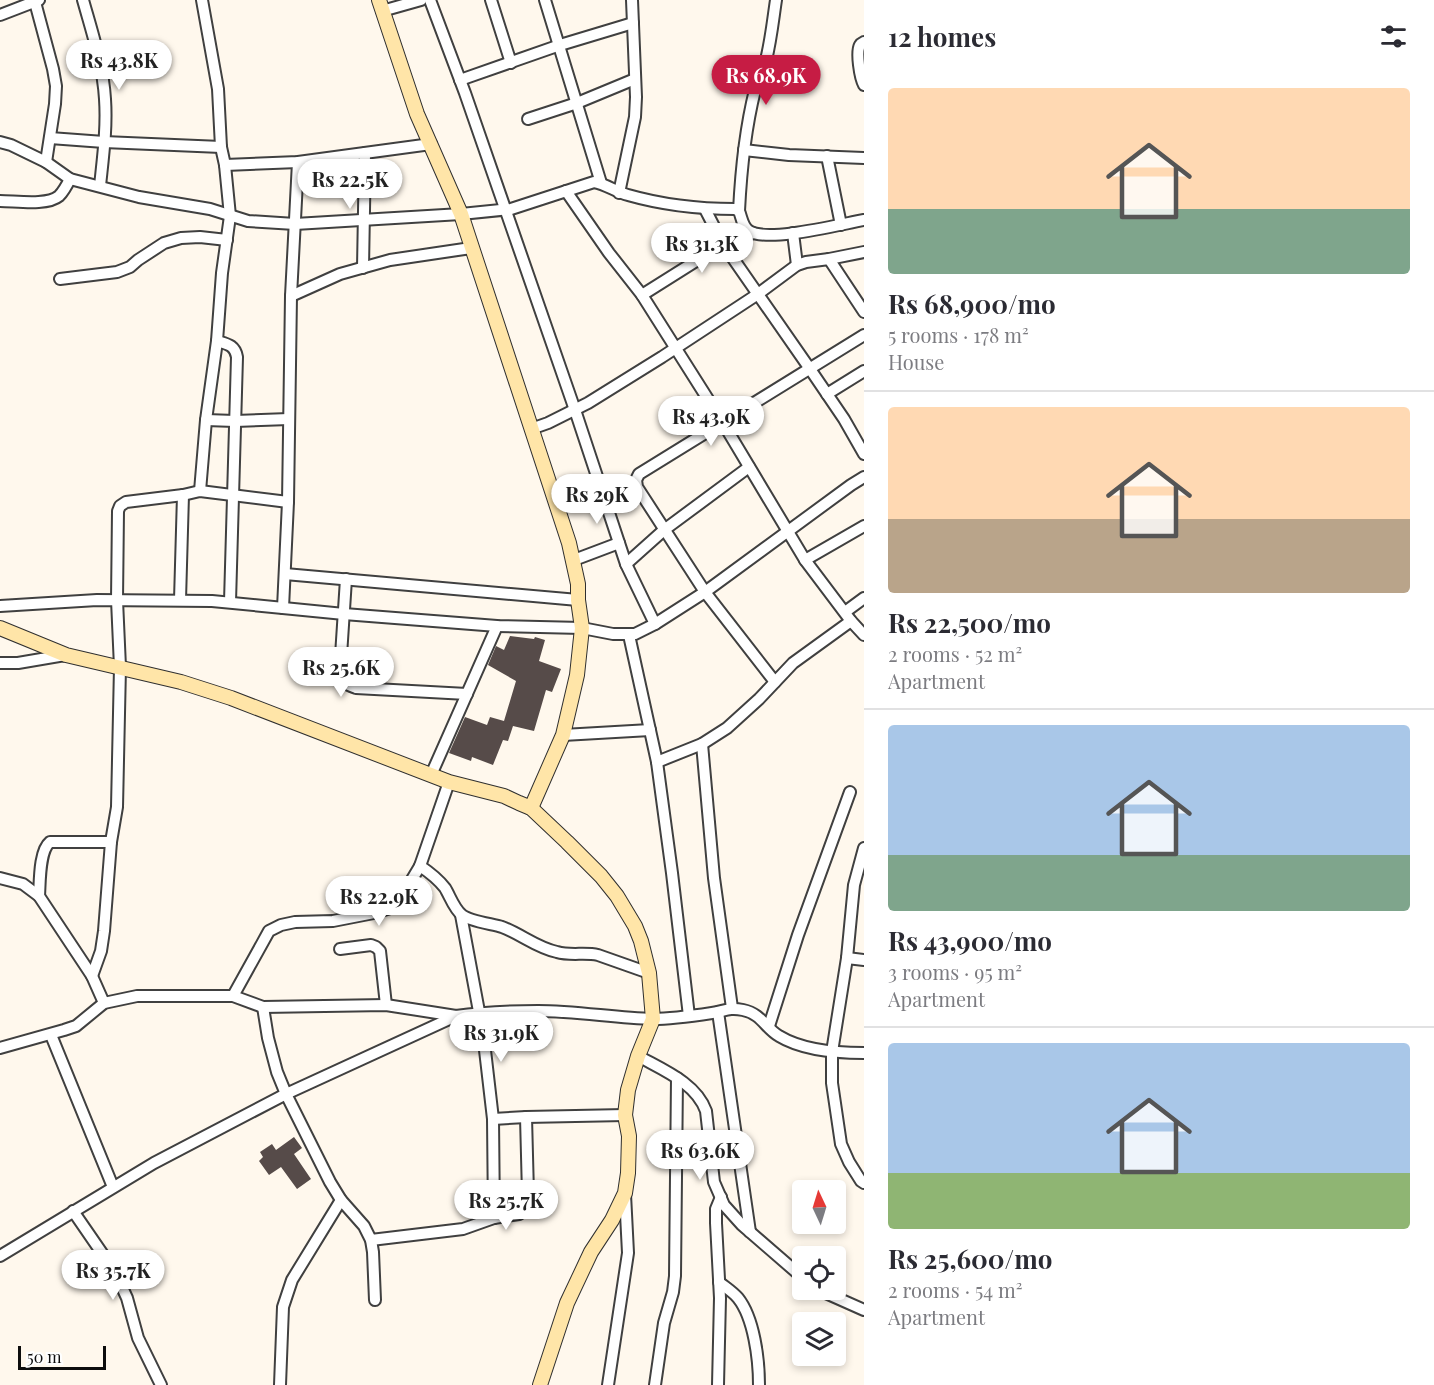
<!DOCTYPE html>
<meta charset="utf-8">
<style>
:root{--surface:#fff;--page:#f2f2f3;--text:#2b2b33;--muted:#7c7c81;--line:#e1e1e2;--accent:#c61c44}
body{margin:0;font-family:"Playfair Display",serif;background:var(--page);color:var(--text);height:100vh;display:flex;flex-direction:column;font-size:22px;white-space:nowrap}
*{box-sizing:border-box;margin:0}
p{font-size:20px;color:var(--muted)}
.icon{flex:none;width:33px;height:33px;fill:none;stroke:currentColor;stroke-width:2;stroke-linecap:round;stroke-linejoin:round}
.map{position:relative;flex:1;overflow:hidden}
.panel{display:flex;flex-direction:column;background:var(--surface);width:570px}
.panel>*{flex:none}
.needle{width:39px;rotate:356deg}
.fabs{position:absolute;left:792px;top:1180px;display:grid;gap:12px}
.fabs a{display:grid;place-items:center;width:54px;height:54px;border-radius:6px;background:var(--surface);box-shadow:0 3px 9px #0003;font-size:30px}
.scale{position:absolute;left:18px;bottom:15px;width:88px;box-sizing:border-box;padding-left:6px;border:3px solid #0d0d0d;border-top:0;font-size:16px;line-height:21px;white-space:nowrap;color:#0d0d0d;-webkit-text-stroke:4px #fff;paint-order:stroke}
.price{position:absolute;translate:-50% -51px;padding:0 14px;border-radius:21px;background:#fff;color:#222;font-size:20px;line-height:39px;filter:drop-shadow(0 2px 3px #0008)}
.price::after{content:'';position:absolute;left:50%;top:36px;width:18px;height:14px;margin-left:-9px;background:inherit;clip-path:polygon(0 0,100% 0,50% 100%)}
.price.selected{background:var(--accent);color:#fff}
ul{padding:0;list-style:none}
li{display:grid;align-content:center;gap:12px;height:318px;padding:0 24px}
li+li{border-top:2px solid var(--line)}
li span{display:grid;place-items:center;height:186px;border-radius:6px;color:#555}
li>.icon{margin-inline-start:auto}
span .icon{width:108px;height:108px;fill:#fffc;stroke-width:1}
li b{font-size:26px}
h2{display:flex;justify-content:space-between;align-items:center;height:72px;padding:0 24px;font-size:26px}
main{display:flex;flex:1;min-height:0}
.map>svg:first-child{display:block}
.building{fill:#564b49}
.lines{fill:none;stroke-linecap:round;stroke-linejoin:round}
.street-casing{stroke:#404040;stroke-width:14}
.secondary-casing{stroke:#2f2f2f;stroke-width:16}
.street{stroke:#fff;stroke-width:10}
.secondary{stroke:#ffe5a8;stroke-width:14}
</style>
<main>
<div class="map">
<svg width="864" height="1385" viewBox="0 0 864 1385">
<rect width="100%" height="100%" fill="#fff8ed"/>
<g class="building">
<path d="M510,636L534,639L535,637L545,640L539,661L561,669L552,692L546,690L534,731L513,726L508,741L503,740L493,765L472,757L471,761L449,753L465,717L487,725L490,717L504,721L516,681L488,665L496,646L504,650Z"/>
<path d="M294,1137L302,1148L294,1154L311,1179L297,1189L281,1167L269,1175L259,1161L263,1157L260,1152L272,1144L276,1150Z"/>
</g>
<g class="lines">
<defs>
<g id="street">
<path d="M83,0C92,32 103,65 105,99C107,128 103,157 100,186"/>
<path d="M430,0L465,93L575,410L626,564L655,624"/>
<path d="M491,0L511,63"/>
<path d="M545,0L601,183"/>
<path d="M35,2L53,69L56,86L55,104L46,162"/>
<path d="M382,11L421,0"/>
<path d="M0,15L39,0"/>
<path d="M864,42C863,43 861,43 860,45C856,52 860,78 864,85"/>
<path d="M460,80L560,45L633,23"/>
<path d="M528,119L577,103L635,79"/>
<path d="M50,138L104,142L221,147"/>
<path d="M0,142L11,145L46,162L70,179L139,197L210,209L248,221L295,224L461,214L511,209L594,182C606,184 616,192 628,195C663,205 699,209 735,209L739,211C742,218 742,226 749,231C768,243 841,224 864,220"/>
<path d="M744,150L789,155L864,158"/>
<path d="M827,156L841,225"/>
<path d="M225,165L298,162L431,144"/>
<path d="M566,191L609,253L642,295L723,423L805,560L851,621L864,635"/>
<path d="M619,193L635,117L636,97L632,0"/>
<path d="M0,201C16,201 47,206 59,196C64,191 67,185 70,179"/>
<path d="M705,209L723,244L810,369L844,419L864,454"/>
<path d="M739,211C741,170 745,130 755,90C757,80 763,70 766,60C771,40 773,20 776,0"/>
<path d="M793,233L797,265"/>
<path d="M829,259L864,312"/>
<path d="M363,268L365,153"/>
<path d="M60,279L117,272L130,267L138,260L164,243L181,238L200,237L227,240"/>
<path d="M642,295L723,244L753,233"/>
<path d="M291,296L340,274L390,260L471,248"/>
<path d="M217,341C227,344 235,345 237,357L230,602"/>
<path d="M827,394L864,371"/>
<path d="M206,420L235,421L289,419"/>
<path d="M531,429L548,423L588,403L662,357L758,294L797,265L806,262L829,259L864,252"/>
<path d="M200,491L206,420L217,341L222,273L230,216L225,165L221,147L218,89L202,0"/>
<path d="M574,560L619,543"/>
<path d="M805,560L864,526"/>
<path d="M626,564L664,530L749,467"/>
<path d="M285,574L578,600"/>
<path d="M346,579L340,671C342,683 345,684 356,688L467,694"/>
<path d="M180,600L183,495"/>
<path d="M0,606L97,600L212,601L344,614L497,626L582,628L613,634H635L655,624L705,592L851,485L864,477"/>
<path d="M283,608L288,502L291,296L298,162"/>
<path d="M845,612L864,598"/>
<path d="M629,635L657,762L672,873L689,1016"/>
<path d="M0,663H18L65,655"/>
<path d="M775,682L705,592L637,487L636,480L639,474L864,335"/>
<path d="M563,735L650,730"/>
<path d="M702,744L714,878L732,1008"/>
<path d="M657,762L702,744L727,728L759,699L793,663L851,621"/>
<path d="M431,775L497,626"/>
<path d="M864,848L854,885L847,958L832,1052V1083L841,1144L849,1162L861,1181L864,1183"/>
<path d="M420,866C429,872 438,879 445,888C450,896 454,909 462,915C469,921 492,924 502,927C521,934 537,948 557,952C570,956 585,952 598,955L649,973"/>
<path d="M0,878L23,884L39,896L92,976L104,1003"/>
<path d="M39,896C40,882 39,851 50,842H111"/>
<path d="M461,915L483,1033L493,1119L494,1218"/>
<path d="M340,949L371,945L376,947L380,951L386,1005"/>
<path d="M847,958L864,960"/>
<path d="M92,976L101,951L104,931L111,842L117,807L120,667L117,600L118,511L120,506L126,502L183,495L200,491L288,502"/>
<path d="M233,996L269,931L281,925L295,922L333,921L374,913L390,908L402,896L420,866L449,782"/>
<path d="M263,1007L268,1038L277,1072L286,1094L330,1182L341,1200L364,1226L371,1240L373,1252L375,1300"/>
<path d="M718,1012L750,1232"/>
<path d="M769,1026L798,935L850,792"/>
<path d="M51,1035L113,1187"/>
<path d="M0,1048L64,1030L76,1026L104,1003L137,996H233L263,1007L386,1005L456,1016"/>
<path d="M638,1056C663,1070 696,1083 706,1111L714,1182L724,1205L742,1225L802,1277"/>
<path d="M493,1119L526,1117L625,1115"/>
<path d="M73,1211L115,1272L127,1298L138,1338L161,1385"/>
<path d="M371,1240L463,1229L494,1218L519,1214L525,1209L528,1203V1194L526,1117"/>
<path d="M0,1256L154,1163L286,1094L456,1016C483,1012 511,1011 538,1011C576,1011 615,1018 653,1019C672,1019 692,1016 712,1013C725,1011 729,1007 743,1010C762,1014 765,1028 779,1036C802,1050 839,1053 864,1053"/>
<path d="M719,1282C725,1287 733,1292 738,1298C754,1318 759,1359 759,1385"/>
<path d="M819,1290L864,1310"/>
<path d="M280,1385L283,1307L292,1280L341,1200"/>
<path d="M608,1385L628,1253L625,1194"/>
<path d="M655,1385L664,1323L673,1292L675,1276L677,1078"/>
<path d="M718,1385L720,1298L716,1223V1209L721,1197"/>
</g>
<g id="secondary">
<path d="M379,0L417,114L461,214L569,543L578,584V600L582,628L577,675L563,735L531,808"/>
<path d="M0,628L66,655L181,682L231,698L449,782L504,796L519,803L531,808L567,842L601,876L617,896L635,926L641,941L649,973L653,1019L638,1056L628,1090L625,1115L629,1136L628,1173L625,1193L612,1220L591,1252L567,1303L540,1385"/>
</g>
</defs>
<use href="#street" class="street-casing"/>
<use href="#secondary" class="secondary-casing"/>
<use href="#street" class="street"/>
<use href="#secondary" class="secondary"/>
</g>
</svg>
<div class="fabs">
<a><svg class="needle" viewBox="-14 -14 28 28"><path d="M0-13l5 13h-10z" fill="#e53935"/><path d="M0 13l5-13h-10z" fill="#7c7c81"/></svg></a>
<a><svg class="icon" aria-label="locate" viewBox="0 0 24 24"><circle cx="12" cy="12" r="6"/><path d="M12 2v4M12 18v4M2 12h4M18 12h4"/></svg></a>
<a><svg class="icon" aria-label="layers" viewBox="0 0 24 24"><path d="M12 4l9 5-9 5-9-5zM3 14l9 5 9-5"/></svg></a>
</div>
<div class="scale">50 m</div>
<b class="price" style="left:119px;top:91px">Rs 43.8K</b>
<b class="price selected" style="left:766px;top:106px">Rs 68.9K</b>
<b class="price" style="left:350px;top:210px">Rs 22.5K</b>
<b class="price" style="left:702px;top:274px">Rs 31.3K</b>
<b class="price" style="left:711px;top:447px">Rs 43.9K</b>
<b class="price" style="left:597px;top:525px">Rs 29K</b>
<b class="price" style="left:341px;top:698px">Rs 25.6K</b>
<b class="price" style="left:379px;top:927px">Rs 22.9K</b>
<b class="price" style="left:501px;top:1063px">Rs 31.9K</b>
<b class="price" style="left:700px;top:1181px">Rs 63.6K</b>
<b class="price" style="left:506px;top:1231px">Rs 25.7K</b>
<b class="price" style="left:113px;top:1301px">Rs 35.7K</b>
</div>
<section class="panel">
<h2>12 homes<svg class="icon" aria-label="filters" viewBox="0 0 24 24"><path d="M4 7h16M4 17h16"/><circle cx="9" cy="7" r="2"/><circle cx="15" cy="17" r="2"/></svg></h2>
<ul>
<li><span style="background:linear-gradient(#ffd9b3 65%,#7fa58c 0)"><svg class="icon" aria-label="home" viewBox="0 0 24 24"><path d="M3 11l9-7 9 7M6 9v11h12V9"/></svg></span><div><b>Rs 68,900/mo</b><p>5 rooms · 178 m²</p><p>House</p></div></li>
<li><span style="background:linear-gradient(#ffd9b3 60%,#b9a48a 0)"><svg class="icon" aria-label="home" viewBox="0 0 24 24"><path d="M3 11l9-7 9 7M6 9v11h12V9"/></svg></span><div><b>Rs 22,500/mo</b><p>2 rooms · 52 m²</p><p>Apartment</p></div></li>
<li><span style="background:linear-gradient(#a9c7e8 70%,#7fa58c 0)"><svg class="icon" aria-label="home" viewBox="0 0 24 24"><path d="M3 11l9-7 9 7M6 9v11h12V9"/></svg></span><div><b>Rs 43,900/mo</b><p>3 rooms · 95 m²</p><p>Apartment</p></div></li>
<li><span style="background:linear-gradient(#a9c7e8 70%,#8fb573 0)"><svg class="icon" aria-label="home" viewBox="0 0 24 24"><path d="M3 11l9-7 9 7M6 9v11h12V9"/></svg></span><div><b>Rs 25,600/mo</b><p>2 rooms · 54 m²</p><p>Apartment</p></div></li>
</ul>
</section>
</main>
